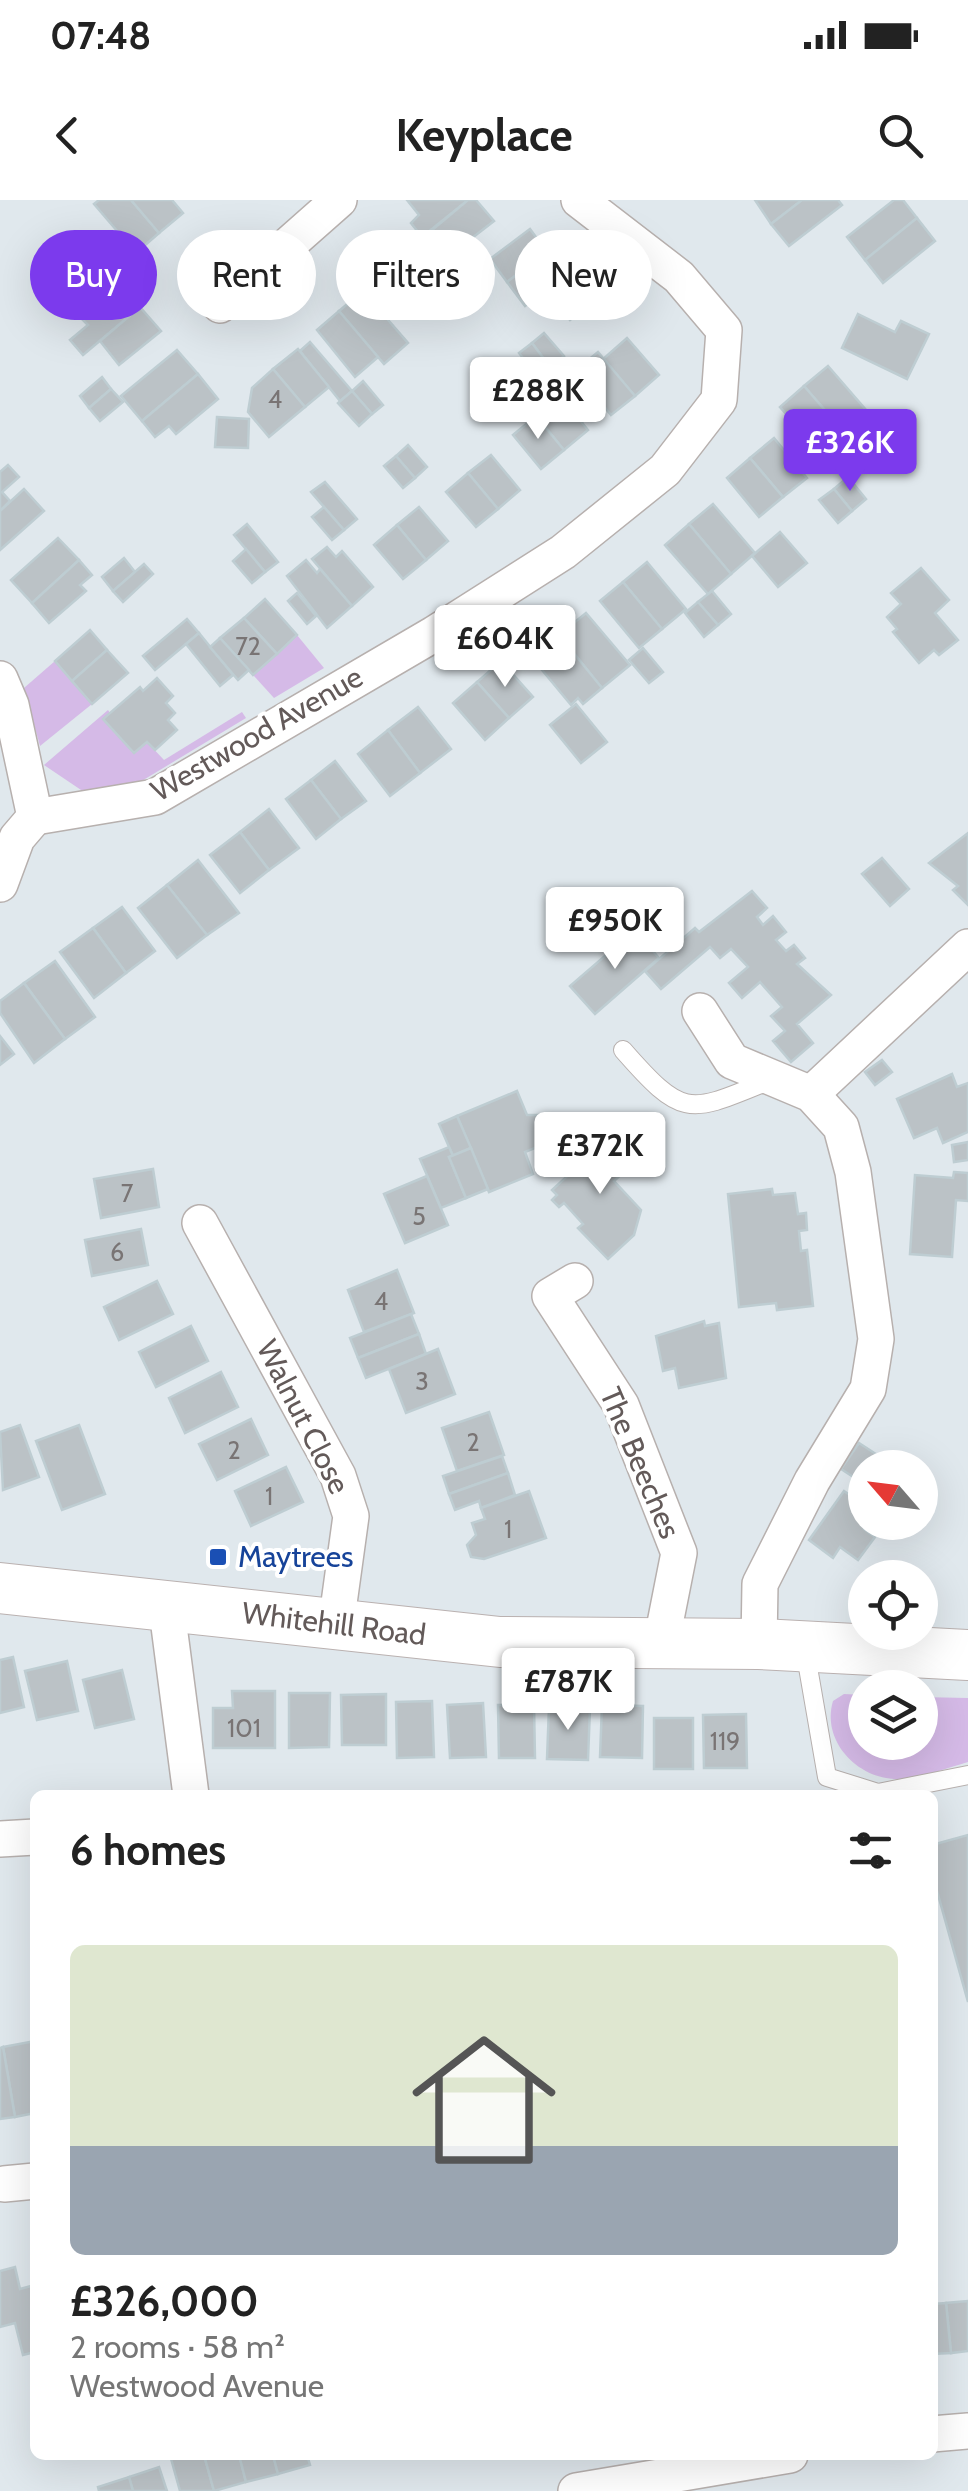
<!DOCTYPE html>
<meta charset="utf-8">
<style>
:root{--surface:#fff;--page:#f2f2f2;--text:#222;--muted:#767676;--line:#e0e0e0;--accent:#7c3aed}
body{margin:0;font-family:Cabin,sans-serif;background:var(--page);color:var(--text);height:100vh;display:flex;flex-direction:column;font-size:38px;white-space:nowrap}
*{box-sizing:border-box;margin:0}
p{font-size:32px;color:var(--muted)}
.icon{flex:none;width:55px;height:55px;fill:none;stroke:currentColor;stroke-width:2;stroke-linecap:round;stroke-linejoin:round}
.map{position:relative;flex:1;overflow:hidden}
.panel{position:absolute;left:30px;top:1590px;width:908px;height:670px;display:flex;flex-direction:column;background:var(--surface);border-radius:15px;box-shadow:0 10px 40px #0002}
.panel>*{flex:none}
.hud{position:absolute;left:30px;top:30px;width:910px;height:90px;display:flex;gap:20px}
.needle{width:65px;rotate:298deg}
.fabs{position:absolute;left:848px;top:1250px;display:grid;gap:20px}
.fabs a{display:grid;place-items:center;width:90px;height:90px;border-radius:50%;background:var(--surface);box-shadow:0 10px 40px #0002;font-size:50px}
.price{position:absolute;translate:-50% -85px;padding:0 22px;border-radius:10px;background:#fff;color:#222;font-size:32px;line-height:65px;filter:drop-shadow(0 2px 5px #0008)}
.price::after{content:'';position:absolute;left:50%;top:60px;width:30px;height:22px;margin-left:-15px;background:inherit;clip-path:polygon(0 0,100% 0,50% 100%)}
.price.selected{background:var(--accent);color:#fff}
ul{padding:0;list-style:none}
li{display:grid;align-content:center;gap:20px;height:530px;padding:0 40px}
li+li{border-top:2px solid var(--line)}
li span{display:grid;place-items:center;height:310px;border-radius:15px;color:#555}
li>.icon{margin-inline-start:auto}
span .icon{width:180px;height:180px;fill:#fffc;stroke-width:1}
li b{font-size:42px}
h2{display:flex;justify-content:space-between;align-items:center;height:120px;padding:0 40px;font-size:42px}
.chip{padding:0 35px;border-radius:45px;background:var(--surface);box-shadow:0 10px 40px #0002;font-size:35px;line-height:90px}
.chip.selected{background:var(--accent);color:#fff}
.status{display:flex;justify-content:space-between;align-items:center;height:70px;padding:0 50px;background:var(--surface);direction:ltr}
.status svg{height:28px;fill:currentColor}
header{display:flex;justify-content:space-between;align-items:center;height:130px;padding:0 40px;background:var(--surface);font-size:45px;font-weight:700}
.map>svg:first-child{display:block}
.green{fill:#d5bae7}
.building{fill:#bbc2c6;stroke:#becdd2;stroke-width:2.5}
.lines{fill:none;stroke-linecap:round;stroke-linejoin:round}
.lane-casing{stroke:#b7b0ae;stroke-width:20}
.street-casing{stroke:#b7b0ae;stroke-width:38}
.secondary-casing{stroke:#bab1b0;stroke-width:52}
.lane{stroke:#fff;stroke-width:18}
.street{stroke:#fff;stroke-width:35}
.secondary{stroke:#fff;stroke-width:50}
.transit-dot{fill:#1a4fb4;stroke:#fff;stroke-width:4}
.labels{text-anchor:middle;stroke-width:8;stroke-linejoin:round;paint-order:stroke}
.number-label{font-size:25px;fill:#797474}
.street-label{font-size:30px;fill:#635a59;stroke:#fff}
.transit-label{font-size:30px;fill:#164399;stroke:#fff;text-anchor:start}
</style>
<div class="status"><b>07:48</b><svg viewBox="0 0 49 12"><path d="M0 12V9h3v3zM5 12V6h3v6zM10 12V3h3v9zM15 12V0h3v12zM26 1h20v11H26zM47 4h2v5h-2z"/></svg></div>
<header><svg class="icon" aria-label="back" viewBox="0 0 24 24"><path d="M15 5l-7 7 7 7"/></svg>Keyplace<svg class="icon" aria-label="search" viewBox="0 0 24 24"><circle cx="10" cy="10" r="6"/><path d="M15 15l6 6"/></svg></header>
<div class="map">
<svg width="968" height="2291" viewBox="0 0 968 2291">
<rect width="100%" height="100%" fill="#e0e8ed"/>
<g class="green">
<path d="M297,435L324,468L274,498L253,475Z"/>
<path d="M55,461L92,504L40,546L24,488Z"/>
<path d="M108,510L110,513L103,519L134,553L147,542L164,560L242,512L246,518L140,582L87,594L44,565Z"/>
<path d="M844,1494L865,1495V1542H920V1497L968,1498V1562C947,1568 921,1578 899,1579C858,1580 821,1541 833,1501Z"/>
</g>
<g class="building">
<path d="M99,0H131L159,33L136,53L94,4Z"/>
<path d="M131,0H172L183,13L159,33Z"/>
<path d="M407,0H468L422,37L411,23L419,15Z"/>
<path d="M468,0H476L494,21L450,55L431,31Z"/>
<path d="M755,0H802L771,24Z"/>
<path d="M802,0H838L842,5L789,46L771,24Z"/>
<path d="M894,0H903L917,18L865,60L847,37Z"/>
<path d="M917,18L935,41L883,83L865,60Z"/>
<path d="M530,29L547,52L507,82L490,59Z"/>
<path d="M90,41L117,50L112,65L85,55Z"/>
<path d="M366,45L384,67L372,77L354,55Z"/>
<path d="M547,52L565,77L525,106L507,82Z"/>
<path d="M83,55L112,65L107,80L77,70Z"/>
<path d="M449,72L459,85L435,105L425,92Z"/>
<path d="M123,87L140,107L83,155L70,140L88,125L83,120L94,111L90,108Z"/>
<path d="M581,87L593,101L570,120L559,107Z"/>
<path d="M363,91L408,143L384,164L339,111Z"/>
<path d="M140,107L161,131L119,165L100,141Z"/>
<path d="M339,111L378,157L355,177L317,130Z"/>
<path d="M858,114L895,132L901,121L929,134L907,179L842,148Z"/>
<path d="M544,133L564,156L550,167L532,143Z"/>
<path d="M627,138L659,175L635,196L603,159Z"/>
<path d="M310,142L352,191L340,201L300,151Z"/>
<path d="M532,143L550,167L538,177L519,153Z"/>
<path d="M298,149L329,187L305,207L273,169Z"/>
<path d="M177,150L198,174L142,221L121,196Z"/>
<path d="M598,152L635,196L611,215L575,171Z"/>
<path d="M828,166L866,210L843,231L804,186Z"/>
<path d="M273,169L305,207L269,237L248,212L252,188Z"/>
<path d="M198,174L218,199L176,234L169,226L155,237L142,221Z"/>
<path d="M102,177L111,189L89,208L80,196Z"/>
<path d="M363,181L383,205L372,214L352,191Z"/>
<path d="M548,181L588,230L564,250L524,201Z"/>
<path d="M565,183L591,215L582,222L556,191Z"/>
<path d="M804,186L843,231L819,251L780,207Z"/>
<path d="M111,189L123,202L100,221L89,208Z"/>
<path d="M352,191L372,214L359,226L338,203Z"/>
<path d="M536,216L564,250L541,269L513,235Z"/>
<path d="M217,217L249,219L248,248L215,247Z"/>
<path d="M774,238L807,278L783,297L750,258Z"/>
<path d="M408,245L427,267L415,278L396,256Z"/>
<path d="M491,255L520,290L498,309L468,273Z"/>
<path d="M396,256L415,278L403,288L384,266Z"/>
<path d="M750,258L783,297L759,317L727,278Z"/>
<path d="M8,265L19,277L2,292L10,301L0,311V272Z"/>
<path d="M468,273L498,309L476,327L446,292Z"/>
<path d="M848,277L866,299L852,311L834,289Z"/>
<path d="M325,282L357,319L344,330L311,292Z"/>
<path d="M24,289L44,311L0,350V311Z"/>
<path d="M834,289L852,311L838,323L819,300Z"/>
<path d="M713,304L755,353L731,374L689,324Z"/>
<path d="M324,307L344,330L332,340L312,317Z"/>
<path d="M419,307L448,341L426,360L397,325Z"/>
<path d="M247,324L278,362L265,372L234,335Z"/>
<path d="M689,324L731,374L708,394L665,345Z"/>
<path d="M397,325L426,360L403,379L374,345Z"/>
<path d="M780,332L807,363L778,387L752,356Z"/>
<path d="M58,338L79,360L32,403L11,380Z"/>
<path d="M327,347L336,357L342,351L373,387L352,406L312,359Z"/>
<path d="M246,349L265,372L252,383L233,361Z"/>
<path d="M124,358L135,372L113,391L102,377Z"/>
<path d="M79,360L92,375L80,385L86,391L49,423L32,403Z"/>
<path d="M306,360L317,373L320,369L352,406L327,428L287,376Z"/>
<path d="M647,362L686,409L662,429L623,382Z"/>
<path d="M144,364L153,374L123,402L113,391Z"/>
<path d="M921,368L949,400L935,413L958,440L939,455L934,450L919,463L893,432L897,429L887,417L901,404L891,393Z"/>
<path d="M623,382L662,429L639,448L600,401Z"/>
<path d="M712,391L731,414L718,425L698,402Z"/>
<path d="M297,393L316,416L307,424L288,401Z"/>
<path d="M265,399L297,435L277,454L244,418Z"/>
<path d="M698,402L718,425L704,437L685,413Z"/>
<path d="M586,413L630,465L602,488L559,435Z"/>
<path d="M244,418L277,454L253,475L220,438Z"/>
<path d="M187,419L199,433L155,470L143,456Z"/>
<path d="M90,430L107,450L72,481L55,461Z"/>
<path d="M199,433L233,475L220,486L186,444Z"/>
<path d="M559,435L602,488L583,504L578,498L571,505L532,458Z"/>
<path d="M220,438L249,470L238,480L210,447Z"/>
<path d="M643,448L663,472L649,483L629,460Z"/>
<path d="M107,450L128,473L92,504L72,481Z"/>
<path d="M501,461L533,497L509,518L477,482Z"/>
<path d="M157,478L173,496L166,503L175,513L168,520L177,530L155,550L147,542L134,553L103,519L140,487L143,491Z"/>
<path d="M477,482L509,518L485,540L453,503Z"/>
<path d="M576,504L607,542L581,563L550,525Z"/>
<path d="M418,507L451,549L420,573L388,530Z"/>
<path d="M388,530L420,573L390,596L358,554Z"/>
<path d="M335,561L366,601L341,619L311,580Z"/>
<path d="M311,580L341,619L316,639L286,599Z"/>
<path d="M269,609L299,648L269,670L240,632Z"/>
<path d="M240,632L269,670L240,693L210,655Z"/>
<path d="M968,633V705L953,690L958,686L929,663Z"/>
<path d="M882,658L909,689L890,706L862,674Z"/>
<path d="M198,660L239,713L207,735L167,685Z"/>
<path d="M167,685L207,735L177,758L138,708Z"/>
<path d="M752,691L767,708L757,717L763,725L773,716L786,732L776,740L786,751L794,745L805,758L797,764L831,795L797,824L813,843L791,862L773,841L785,831L771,816L782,807L760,782L742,798L729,783L748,767L731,749L720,758L710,747L661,789L645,771L695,728L699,732Z"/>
<path d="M122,707L155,751L126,773L93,728Z"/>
<path d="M93,728L126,773L94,798L60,752Z"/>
<path d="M635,730L659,758L595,814L570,786Z"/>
<path d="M55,761L95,817L65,839L24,783Z"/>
<path d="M24,783L65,839L34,863L0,813V801Z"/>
<path d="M0,836L14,854L0,865Z"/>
<path d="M882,860L892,872L875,885L865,872Z"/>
<path d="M952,874L957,887L968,883V932L943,943L937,928L914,938L897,899Z"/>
<path d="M517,891L527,915H542L540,946L525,952L533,974L489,992L457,916Z"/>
<path d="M457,916L471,948L453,956L439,924Z"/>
<path d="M599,934L607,935L626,963L625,971L614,981L641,1010L634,1035L608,1059L578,1028L583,1024L564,1003L559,1007L552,1000L557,995L552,990L587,958L581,952Z"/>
<path d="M968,942V960L954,962L952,945Z"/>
<path d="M449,947L453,956L449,957L466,998L441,1008L420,959Z"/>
<path d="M471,948L488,989L466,998L449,957Z"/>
<path d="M153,969L159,1007L101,1018L94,979Z"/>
<path d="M954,972L968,973V1001L956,1000L952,1057L910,1054L915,975L953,978Z"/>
<path d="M427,976L448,1025L405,1043L384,994Z"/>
<path d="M772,989L773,995L795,993L798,1014L806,1013L807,1030L799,1031L801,1051L807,1050L813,1106L777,1110L776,1103L739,1107L728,994Z"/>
<path d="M141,1029L148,1065L92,1076L85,1040Z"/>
<path d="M397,1070L414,1113L364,1132L348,1090Z"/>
<path d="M157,1081L173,1114L119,1140L104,1107Z"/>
<path d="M411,1114L419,1134L358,1158L350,1138Z"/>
<path d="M704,1121L705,1126L719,1123L726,1178L679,1188L675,1168L663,1171L656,1136Z"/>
<path d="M191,1126L208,1161L156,1187L139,1152Z"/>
<path d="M419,1134L426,1154L366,1178L358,1158Z"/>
<path d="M438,1149L455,1194L406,1213L389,1169Z"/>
<path d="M221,1172L238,1207L185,1233L169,1198Z"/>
<path d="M489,1212L504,1255L457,1271L442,1228Z"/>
<path d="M251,1219L268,1255L217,1280L199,1244Z"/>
<path d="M20,1225L39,1277L3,1290L0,1232Z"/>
<path d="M79,1225L105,1294L62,1310L36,1241Z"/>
<path d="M859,1243L879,1256L871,1268H865L861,1282L841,1269Z"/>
<path d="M502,1256L508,1273L449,1294L443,1276Z"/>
<path d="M286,1267L303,1302L251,1326L235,1291Z"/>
<path d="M508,1273L515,1295L481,1308L479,1301L455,1310L449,1294Z"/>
<path d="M529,1291L546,1338L484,1359L471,1357L467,1345L476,1335L472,1323L485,1319L481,1308Z"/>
<path d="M844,1291L865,1306V1322H869L864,1329L875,1337L858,1360L840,1347L833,1358L809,1340Z"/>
<path d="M13,1457L24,1507L0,1513V1460Z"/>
<path d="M67,1461L78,1511L37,1520L25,1471Z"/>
<path d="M122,1470L134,1519L95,1528L83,1480Z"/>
<path d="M232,1491H275V1548H213V1508H233Z"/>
<path d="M289,1493H330L329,1547L289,1548Z"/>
<path d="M386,1494V1545H342L341,1495Z"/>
<path d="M432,1501L434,1557L397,1558L396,1502Z"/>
<path d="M483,1503L486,1557L450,1558L447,1505Z"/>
<path d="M534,1504L535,1558H499L498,1505Z"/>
<path d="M602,1505L643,1506L642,1558L600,1557Z"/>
<path d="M549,1507L590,1508L588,1560L547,1559Z"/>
<path d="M746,1514L747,1568H704L703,1515Z"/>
<rect x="654" y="1518" width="39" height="51"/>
<path d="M968,1635V1802L932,1673V1645Z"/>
<path d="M35,1841V1913L15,1917L3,1847Z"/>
<path d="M3,1847L15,1917L0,1919V1848Z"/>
<path d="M15,2067L20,2089L35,2085V2152L23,2155L15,2123L0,2127V2071Z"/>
<path d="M968,2101V2151L951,2153L946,2103Z"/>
<path d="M946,2103L951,2153L932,2154V2104Z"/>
<path d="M170,2255H204L214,2291H180Z"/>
<path d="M204,2255H239L246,2282L214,2291Z"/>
<path d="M239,2255H273L278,2274L246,2282Z"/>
<path d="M273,2255H307L310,2265L278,2274Z"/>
<path d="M159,2267L167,2291H133L129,2277Z"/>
<path d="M129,2277L133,2291H99L98,2287Z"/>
</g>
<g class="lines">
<defs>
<g id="lane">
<path d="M623,850C685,921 689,913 773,879"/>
<path d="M805,1450L827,1577L878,1593L968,1575"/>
</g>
<g id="street">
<path d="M220,105L339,0"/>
<path d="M0,479L11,505L35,617L17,638L0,684"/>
<path d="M35,617L155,597L434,434L563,352L665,270L719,200L724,130L679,77L579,0"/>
<path d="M700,811L732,861L811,894L841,927L853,972L876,1139L868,1189L812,1281L760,1384L759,1444"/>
<path d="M811,894L968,747"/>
<path d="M200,1023L338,1276L351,1316L336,1425"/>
<path d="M575,1081L550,1096L621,1205L679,1353L661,1444"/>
<path d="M166,1403L191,1595"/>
<path d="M0,1639L35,1637"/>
<path d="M4,1984L35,1981"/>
<path d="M932,2234L968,2231"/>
<path d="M576,2291L790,2255"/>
</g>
<path id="secondary" d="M0,1388L500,1442L759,1444L968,1455"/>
</defs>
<use href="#lane" class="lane-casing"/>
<use href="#street" class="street-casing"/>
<use href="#secondary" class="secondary-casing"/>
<use href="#lane" class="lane"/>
<use href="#street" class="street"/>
<use href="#secondary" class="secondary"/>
</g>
<rect class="transit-dot" x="208" y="1347" width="20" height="20" rx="5"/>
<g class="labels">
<g class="number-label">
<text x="275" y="208">4</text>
<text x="248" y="455">72</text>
<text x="127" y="1002">7</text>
<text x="419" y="1025">5</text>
<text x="117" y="1061">6</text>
<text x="381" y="1110">4</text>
<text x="422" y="1190">3</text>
<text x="473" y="1251">2</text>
<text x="234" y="1259">2</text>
<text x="269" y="1305">1</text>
<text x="508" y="1338">1</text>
<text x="244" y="1537">101</text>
<text x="725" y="1550">119</text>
</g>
<g class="street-label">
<text transform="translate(257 534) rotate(-30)" y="10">Westwood Avenue</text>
<text transform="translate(303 1217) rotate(63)" y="10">Walnut Close</text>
<text transform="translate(640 1263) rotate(67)" y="10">The Beeches</text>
<text transform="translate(334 1424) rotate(7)" y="10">Whitehill Road</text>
</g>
<g class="transit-label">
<text x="238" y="1367">Maytrees</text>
</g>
</g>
</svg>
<div class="fabs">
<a><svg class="needle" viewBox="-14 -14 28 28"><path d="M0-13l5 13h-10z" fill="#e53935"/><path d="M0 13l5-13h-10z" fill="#767676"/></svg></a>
<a><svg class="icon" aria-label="locate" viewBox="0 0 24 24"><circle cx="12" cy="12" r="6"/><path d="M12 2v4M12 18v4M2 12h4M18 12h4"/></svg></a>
<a><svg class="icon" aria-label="layers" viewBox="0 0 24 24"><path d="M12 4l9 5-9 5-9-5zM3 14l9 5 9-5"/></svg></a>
</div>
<b class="price" style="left:538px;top:242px">£288K</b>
<b class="price selected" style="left:850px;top:294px">£326K</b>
<b class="price" style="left:505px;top:490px">£604K</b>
<b class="price" style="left:615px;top:772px">£950K</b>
<b class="price" style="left:600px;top:997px">£372K</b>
<b class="price" style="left:568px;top:1533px">£787K</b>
<div class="hud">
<a class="chip selected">Buy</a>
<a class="chip">Rent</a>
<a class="chip">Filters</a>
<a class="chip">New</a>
</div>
<section class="panel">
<h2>6 homes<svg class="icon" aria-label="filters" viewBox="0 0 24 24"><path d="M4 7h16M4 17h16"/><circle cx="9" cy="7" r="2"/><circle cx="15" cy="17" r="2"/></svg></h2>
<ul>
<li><span style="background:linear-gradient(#dfe7d0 65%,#9aa5b1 0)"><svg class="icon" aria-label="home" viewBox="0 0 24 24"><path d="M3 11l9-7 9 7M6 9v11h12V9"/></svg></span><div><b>£326,000</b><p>2 rooms · 58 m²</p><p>Westwood Avenue</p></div></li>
</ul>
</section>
</div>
